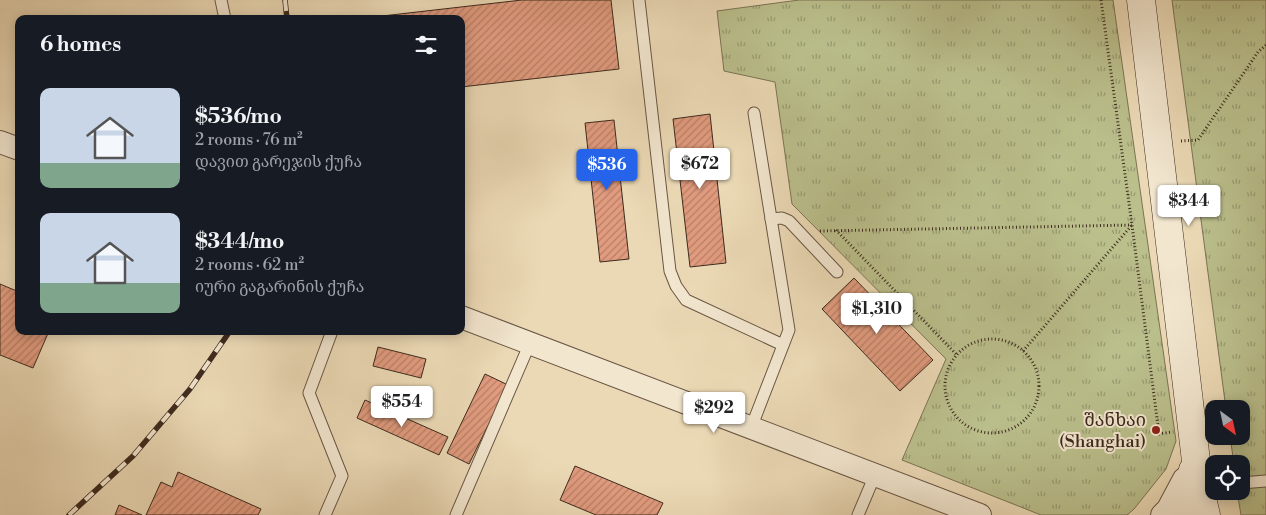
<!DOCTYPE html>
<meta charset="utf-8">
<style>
:root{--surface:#171b24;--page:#20242c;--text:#f1f3f6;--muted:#9ea1a6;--accent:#2563eb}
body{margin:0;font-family:"Libre Bodoni","Noto Serif Georgian",serif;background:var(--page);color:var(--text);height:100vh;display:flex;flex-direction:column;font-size:19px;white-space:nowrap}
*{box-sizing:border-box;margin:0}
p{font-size:16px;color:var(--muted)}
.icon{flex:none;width:28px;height:28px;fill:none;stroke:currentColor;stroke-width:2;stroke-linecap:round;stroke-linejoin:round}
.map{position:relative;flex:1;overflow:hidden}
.sheet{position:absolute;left:15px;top:15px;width:450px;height:320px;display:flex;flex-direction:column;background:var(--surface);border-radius:10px;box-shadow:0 2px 12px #0003}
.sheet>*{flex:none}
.needle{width:32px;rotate:147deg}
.buttons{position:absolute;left:1205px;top:400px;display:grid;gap:10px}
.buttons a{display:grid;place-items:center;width:45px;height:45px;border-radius:10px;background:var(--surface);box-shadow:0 2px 12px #0003;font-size:25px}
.price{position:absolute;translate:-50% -42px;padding:0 11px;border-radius:5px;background:#fff;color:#222;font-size:16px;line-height:32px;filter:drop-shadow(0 1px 2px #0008)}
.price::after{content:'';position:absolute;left:50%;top:30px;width:15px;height:11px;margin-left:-8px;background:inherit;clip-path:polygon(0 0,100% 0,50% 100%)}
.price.active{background:var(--accent);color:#fff}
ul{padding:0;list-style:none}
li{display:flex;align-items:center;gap:15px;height:125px;padding:0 25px}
li span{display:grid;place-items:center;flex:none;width:140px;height:100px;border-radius:10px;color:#555}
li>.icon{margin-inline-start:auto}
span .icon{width:60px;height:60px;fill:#fffc;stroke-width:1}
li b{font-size:21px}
h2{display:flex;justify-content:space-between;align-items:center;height:60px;padding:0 25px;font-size:21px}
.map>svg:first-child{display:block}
.grass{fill:url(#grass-tufts);stroke:#7c7455}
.building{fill:url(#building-hatch);stroke:#3e2a1e}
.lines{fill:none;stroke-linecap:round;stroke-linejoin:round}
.lane-casing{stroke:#695644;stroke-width:13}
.street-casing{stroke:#695644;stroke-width:24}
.secondary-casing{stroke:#3e2a1e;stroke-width:29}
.path{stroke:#3e2a1e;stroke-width:3;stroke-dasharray:1 2.5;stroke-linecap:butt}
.lane{stroke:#f2e6cf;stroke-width:11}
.street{stroke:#f2e6cf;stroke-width:22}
.secondary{stroke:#f2e6cf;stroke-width:28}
.rail-casing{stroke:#3e2a1e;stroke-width:5.5}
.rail{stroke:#f2e6cf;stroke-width:4;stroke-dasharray:11;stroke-linecap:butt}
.poi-dot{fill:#8f2418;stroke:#f2e6cf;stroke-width:2}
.labels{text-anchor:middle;stroke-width:4;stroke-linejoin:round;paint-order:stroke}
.poi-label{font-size:18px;fill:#3e2a1e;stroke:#f2e6cf;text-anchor:end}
</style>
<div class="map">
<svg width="1266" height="515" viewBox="0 0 1266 515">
<defs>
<pattern id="grass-tufts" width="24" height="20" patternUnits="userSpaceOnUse" patternTransform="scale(1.25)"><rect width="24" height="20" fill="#babf8c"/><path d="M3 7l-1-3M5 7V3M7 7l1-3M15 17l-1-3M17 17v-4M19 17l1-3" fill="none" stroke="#999b72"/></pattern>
<pattern id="building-hatch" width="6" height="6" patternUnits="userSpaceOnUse" patternTransform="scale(1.25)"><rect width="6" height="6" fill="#e19b7e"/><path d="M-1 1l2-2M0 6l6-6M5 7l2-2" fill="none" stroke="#b87f67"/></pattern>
</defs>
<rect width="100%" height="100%" fill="#ebd9b5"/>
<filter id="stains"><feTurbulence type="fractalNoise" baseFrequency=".004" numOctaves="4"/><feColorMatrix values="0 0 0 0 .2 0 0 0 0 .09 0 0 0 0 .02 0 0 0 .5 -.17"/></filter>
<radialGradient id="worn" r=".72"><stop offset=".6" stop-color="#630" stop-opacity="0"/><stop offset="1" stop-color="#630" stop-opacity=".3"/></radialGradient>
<g class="grass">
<path d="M799,0H1113L1176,441L1166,469L1134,509L1127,515H1041L902,460L946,359L792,204L775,82L724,71L717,11Z"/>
<path d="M1172,0H1266V515H1241L1237,491H1241V464H1234L1230,436H1241V409H1226Z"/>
</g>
<g class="building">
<path d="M522,0H611L619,69L461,87V19H356Z"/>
<path d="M710,114L726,263L690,267L673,119Z"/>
<path d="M614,120L629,259L600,262L585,123Z"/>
<path d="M854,278L933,360L900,391L822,309Z"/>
<path d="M0,284L19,292V331H49L33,368L0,355Z"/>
<path d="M378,347L426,359L421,378L373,366Z"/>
<path d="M485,374L508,385L469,464L447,453Z"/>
<path d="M365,400L448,437L439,455L357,418Z"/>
<path d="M575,466L663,503L657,515H596L560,500Z"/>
<path d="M178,472L261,509L258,515H146L161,482L172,487Z"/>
<path d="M119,505L142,515H115Z"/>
</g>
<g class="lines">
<defs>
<g id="lane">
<path d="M221,0L225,19"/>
<path d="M639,0L670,271L676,286L686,300L783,345"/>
<path d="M771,219L782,218L789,221L837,272"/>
<path d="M751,428L789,330L754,113"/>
<path d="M1241,483L1266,481"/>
<path d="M325,515L342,476L309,393L332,331"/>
<path d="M456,515L530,343"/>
<path d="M858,515L875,475"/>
</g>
<g id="street">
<path d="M0,142L19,149"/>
<path d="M461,317L980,515"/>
<path d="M1162,515L1168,509L1184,479"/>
</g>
<g id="secondary">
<path d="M1141,0L1199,486L1206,515"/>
<path d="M1182,515L1193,470"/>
</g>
</defs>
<use href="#lane" class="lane-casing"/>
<use href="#street" class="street-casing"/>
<use href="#secondary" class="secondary-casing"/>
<g class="path">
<path d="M1101,0L1132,225L1159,434L1171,432"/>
<path d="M1181,141L1198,140L1258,52L1266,45"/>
<path d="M836,230L957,355"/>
<path d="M820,231L1132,225"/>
<circle cx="992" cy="386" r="47"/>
<path d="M1023,351L1132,225"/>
</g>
<use href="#lane" class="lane"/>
<use href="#street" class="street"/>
<use href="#secondary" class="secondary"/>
<defs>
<g id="rail">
<path d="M285,0L287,19"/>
<path d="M69,515L133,456L190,389L230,331"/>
</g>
</defs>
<use href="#rail" class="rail-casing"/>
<use href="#rail" class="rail"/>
</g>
<circle class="poi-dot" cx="1156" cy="430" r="5"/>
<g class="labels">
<g class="poi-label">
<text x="1146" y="426">შანხაი<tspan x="1146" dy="21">(Shanghai)</tspan></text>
</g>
</g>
<rect width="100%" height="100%" filter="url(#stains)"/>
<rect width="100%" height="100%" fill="url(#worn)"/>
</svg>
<div class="buttons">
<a><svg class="needle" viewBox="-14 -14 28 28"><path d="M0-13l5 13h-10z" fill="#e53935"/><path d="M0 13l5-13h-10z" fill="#9ea1a6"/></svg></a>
<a><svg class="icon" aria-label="locate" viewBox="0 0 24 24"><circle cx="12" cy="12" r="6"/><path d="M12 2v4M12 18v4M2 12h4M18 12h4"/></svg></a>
</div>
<b class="price" style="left:700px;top:190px">$672</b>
<b class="price active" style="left:607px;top:191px">$536</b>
<b class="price" style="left:1189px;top:227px">$344</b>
<b class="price" style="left:877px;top:335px">$1,310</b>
<b class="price" style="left:402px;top:428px">$554</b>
<b class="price" style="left:714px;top:434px">$292</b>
<section class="sheet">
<h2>6 homes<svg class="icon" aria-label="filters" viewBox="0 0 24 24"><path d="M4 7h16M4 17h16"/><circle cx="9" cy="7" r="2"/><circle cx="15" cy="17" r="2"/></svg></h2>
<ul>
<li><span style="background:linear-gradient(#c9d6e8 75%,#7fa58c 0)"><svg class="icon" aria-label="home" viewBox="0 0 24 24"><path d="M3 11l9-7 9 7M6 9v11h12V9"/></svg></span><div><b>$536/mo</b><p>2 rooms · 76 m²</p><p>დავით გარეჯის ქუჩა</p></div></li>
<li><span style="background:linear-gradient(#c9d6e8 70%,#7fa58c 0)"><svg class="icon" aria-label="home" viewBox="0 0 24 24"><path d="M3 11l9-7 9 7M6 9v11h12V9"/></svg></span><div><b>$344/mo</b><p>2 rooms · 62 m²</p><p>იური გაგარინის ქუჩა</p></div></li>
</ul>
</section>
</div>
